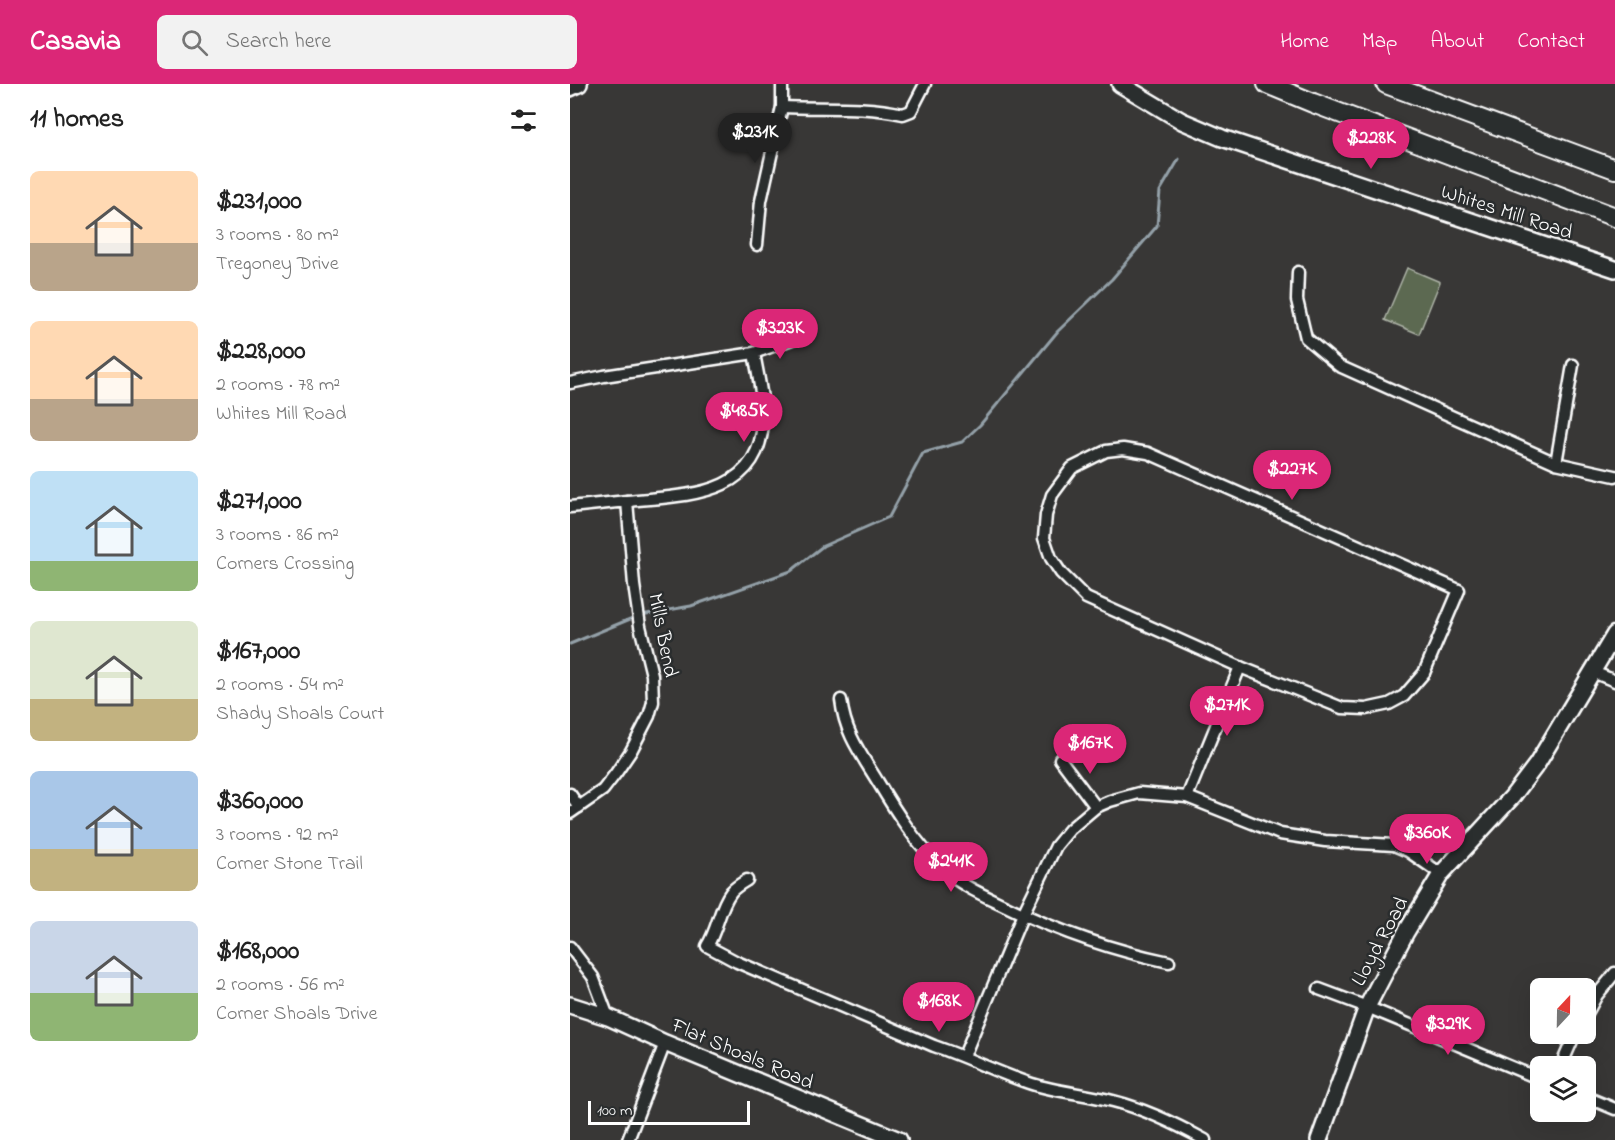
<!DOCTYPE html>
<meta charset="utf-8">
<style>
:root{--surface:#fff;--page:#f2f2f2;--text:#222;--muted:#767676;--accent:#db2777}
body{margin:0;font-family:"Indie Flower",sans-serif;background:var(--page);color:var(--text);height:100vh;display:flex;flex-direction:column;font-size:22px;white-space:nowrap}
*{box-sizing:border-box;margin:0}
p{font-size:20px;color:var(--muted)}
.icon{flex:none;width:33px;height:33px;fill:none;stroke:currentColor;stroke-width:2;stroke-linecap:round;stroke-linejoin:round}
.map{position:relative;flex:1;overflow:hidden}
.drawer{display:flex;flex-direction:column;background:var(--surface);width:570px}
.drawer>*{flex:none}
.needle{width:39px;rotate:22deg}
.buttons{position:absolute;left:960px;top:894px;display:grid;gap:12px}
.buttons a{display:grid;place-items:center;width:66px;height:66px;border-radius:9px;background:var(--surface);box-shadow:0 6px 24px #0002;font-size:30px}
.scale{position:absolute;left:18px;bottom:15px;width:162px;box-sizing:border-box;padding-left:6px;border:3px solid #fff;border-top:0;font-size:16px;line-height:21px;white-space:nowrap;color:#fff;-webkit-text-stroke:4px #2a2d2e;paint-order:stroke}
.price{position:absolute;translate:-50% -51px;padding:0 14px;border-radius:21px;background:var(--accent);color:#fff;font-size:20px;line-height:39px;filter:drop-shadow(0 2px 3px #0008)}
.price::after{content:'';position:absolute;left:50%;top:36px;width:18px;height:14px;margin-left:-9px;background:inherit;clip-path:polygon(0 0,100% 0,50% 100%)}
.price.active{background:#222;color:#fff}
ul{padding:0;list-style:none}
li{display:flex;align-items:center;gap:18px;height:150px;padding:0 30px}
li span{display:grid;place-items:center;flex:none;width:168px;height:120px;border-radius:9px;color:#555}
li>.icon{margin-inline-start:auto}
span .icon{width:72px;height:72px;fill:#fffc;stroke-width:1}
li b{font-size:26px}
h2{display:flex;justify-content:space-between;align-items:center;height:72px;padding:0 30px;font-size:26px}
header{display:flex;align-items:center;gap:36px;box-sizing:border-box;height:84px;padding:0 30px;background:var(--accent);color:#fff}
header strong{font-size:28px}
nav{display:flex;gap:33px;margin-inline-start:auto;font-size:21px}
.search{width:420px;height:54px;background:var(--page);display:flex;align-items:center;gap:15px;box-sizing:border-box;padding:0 21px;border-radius:9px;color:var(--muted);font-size:22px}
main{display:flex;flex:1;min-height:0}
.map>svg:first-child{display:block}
.green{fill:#5c6951;stroke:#aeb4a8;stroke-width:1.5}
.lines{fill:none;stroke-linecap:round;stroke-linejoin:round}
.stream{stroke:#94a1a9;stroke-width:3}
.street-casing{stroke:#fff;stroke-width:15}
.secondary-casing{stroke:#fff;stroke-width:20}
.highway-casing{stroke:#fff;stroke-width:22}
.street{stroke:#2a2d2e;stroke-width:10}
.secondary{stroke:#2a2d2e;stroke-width:15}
.highway{stroke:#2a2d2e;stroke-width:18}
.labels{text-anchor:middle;stroke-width:5;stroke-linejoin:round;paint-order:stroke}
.street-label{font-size:21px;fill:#fff;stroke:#2a2d2e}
</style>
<header>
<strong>Casavia</strong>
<div class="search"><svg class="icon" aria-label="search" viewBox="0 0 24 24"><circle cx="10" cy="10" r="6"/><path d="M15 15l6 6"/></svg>Search here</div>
<nav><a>Home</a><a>Map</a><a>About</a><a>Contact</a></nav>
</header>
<main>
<section class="drawer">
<h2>11 homes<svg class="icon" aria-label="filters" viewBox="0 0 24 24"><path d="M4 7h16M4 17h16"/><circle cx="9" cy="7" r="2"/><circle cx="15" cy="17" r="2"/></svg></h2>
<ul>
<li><span style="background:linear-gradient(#ffd9b3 60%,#b9a48a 0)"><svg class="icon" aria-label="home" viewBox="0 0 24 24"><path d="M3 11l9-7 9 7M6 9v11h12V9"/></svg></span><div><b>$231,000</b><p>3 rooms · 80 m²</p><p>Tregoney Drive</p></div></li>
<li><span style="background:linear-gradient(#ffd9b3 65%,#b9a48a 0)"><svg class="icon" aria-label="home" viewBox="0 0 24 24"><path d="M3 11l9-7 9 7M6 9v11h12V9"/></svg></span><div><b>$228,000</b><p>2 rooms · 78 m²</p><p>Whites Mill Road</p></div></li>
<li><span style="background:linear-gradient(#bfe0f5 75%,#8fb573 0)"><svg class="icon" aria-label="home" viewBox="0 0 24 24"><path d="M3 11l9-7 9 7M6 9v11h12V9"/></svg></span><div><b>$271,000</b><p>3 rooms · 86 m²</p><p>Corners Crossing</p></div></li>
<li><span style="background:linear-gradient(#dfe7d0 65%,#c2b280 0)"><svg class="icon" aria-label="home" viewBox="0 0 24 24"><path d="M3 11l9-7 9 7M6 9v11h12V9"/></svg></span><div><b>$167,000</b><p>2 rooms · 54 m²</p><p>Shady Shoals Court</p></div></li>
<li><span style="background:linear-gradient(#a9c7e8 65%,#c2b280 0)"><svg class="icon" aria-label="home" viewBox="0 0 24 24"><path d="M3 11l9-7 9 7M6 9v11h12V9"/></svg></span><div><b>$360,000</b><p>3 rooms · 92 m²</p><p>Corner Stone Trail</p></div></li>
<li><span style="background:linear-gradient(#c9d6e8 60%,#8fb573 0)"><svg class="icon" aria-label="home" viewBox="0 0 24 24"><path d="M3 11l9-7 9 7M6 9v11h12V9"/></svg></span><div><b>$168,000</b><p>2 rooms · 56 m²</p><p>Corner Shoals Drive</p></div></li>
</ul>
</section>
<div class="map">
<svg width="1045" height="1056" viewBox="0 0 1045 1056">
<rect width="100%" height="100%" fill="#383736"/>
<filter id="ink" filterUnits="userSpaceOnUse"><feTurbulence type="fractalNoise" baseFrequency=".0167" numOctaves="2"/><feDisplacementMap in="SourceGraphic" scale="12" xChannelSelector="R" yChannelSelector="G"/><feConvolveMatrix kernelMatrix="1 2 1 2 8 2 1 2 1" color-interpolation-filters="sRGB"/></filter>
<g filter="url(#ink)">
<path class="green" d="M837,184L870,198L849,250L815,236Z"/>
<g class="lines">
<g class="stream">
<path d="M71,531L121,522L221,487L253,462L319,433L353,369L392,358L410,341L488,247L542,195L587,142L590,107L609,75"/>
<path d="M0,560L65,533"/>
</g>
<defs>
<g id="street">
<path d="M212,23C253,25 292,21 333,30L341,27L355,0"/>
<path d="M187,161L191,117L212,23V0"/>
<path d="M728,188L727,216L736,254L769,282L986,379L1045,392"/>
<path d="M184,269L225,254"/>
<path d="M0,299L34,292L184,269C188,292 194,315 193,338C189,414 113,411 57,417"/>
<path d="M553,365L578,369L889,506L854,589L834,612L819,620L796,625L772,624L670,583L516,514L491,489L481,474L474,454L476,431L482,411L502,384L536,367Z"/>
<path d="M986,379L1003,281"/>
<path d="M0,423L57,417L64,501L70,542L82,591L83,618L79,632L61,667L46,689L33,706L0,729"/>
<path d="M1023,588L1045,597"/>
<path d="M271,616C275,650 291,670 308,698C326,728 345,758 370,782C389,801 413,811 436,822C489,848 542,866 599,878"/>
<path d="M490,675L526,723"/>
<path d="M0,710L9,723"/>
<path d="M617,713L670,583"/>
<path d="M177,796C172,799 165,803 161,808C149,824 148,845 137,862L167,878L364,962C397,973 428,989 462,1000C488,1008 516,1010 543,1017C575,1025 606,1040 635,1056"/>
<path d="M0,863L23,893L38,933"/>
<path d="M749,905L797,923L970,995"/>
<path d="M1016,931L1027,911L1045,889"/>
<path d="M394,972L453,830L486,762L500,745L526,723L540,717L569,709L617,713L710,750L755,757L824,761L838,767L871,790"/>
<path d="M991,982L1005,950"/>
<path d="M1016,1013L1045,1025"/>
<path d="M58,1056L95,959"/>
</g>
<g id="secondary">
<path d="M550,0L612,37L652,54L1045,185"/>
<path d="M0,4L9,0"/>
<path d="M0,921L38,933L95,959L329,1056"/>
<path d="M749,1056L797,923L836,848L871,790L942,713L967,680L1045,550"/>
</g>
<g id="highway">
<path d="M697,0L743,19L1045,133"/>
<path d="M816,0L1045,85"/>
</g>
</defs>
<use href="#street" class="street-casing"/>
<use href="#secondary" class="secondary-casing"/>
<use href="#highway" class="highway-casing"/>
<use href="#street" class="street"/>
<use href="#secondary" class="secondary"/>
<use href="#highway" class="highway"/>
</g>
</g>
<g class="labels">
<g class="street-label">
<text transform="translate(937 127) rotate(18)" y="7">Whites Mill Road</text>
<text transform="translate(94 551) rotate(79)" y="7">Mills Bend</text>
<text transform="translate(809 857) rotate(-62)" y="7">Lloyd Road</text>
<text transform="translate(173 969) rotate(23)" y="7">Flat Shoals Road</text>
</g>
</g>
</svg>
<div class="buttons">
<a><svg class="needle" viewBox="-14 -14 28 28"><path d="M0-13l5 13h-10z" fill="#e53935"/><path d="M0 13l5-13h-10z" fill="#767676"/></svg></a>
<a><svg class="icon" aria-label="layers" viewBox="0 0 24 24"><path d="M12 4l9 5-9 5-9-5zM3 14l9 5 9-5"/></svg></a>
</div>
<div class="scale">100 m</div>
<b class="price active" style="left:185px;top:80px">$231K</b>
<b class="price" style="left:801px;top:86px">$228K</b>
<b class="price" style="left:210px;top:276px">$323K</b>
<b class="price" style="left:174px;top:359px">$485K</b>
<b class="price" style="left:722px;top:417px">$227K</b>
<b class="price" style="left:657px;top:653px">$271K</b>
<b class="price" style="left:520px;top:691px">$167K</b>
<b class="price" style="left:857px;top:781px">$360K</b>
<b class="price" style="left:381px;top:809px">$241K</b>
<b class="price" style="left:369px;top:949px">$168K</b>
<b class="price" style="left:878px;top:972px">$329K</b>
</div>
</main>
